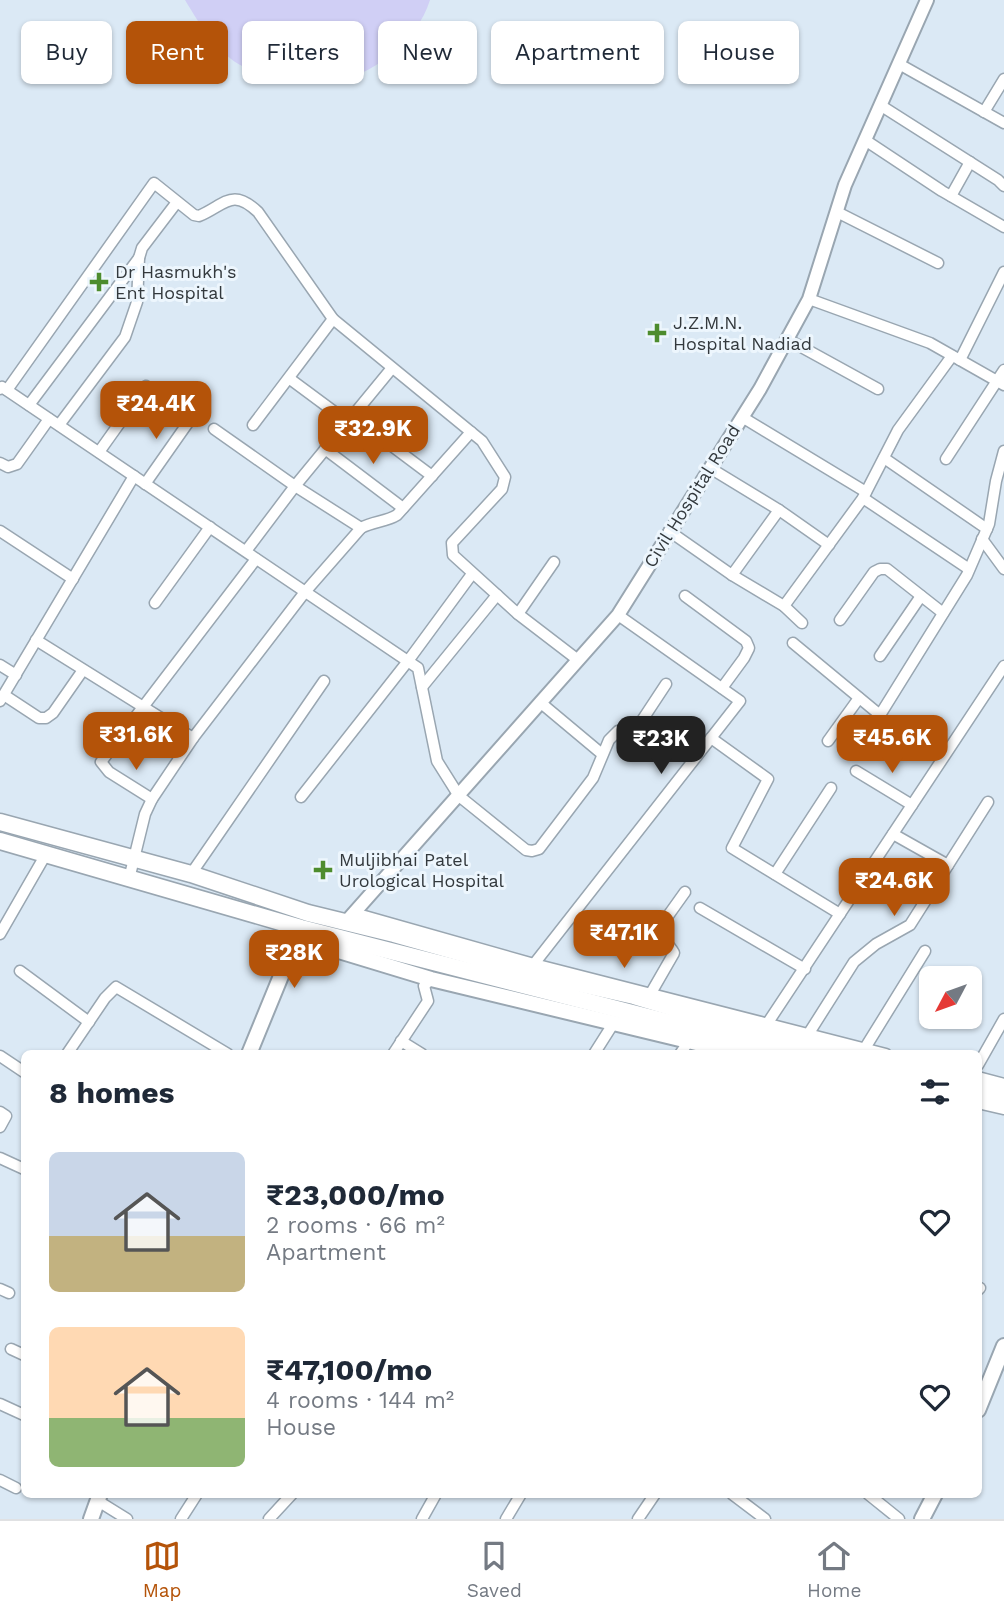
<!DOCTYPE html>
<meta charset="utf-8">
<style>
:root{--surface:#fff;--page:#f2f2f3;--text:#1f2937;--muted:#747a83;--line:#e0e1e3;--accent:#b45309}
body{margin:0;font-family:"Work Sans",sans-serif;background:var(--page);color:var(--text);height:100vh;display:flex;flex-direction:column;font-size:26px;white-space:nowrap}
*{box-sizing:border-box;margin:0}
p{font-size:23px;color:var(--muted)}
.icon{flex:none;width:38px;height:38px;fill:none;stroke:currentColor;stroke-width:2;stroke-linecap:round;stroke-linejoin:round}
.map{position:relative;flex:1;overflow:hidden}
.details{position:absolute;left:21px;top:1050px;width:961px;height:448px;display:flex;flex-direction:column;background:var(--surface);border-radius:10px;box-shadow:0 2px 5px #0004}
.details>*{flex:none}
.top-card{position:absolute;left:21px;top:21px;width:962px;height:63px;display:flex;gap:14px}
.needle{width:46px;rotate:229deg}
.fabs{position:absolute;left:919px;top:966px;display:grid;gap:14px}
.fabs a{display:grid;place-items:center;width:63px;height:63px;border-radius:10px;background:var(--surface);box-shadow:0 2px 5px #0004;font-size:35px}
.price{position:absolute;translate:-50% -60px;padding:0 16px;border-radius:14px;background:var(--accent);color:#fff;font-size:23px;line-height:46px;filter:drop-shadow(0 2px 4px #0008)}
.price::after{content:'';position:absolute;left:50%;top:42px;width:21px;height:16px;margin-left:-10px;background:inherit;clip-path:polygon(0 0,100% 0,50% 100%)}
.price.active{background:#222;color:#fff}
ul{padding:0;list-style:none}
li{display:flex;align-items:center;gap:21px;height:175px;padding:0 28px}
li span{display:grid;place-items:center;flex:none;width:196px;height:140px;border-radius:10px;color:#555}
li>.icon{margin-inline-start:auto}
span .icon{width:84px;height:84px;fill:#fffc;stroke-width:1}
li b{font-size:30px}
h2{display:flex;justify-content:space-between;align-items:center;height:84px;padding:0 28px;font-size:30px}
.pill{padding:0 24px;border-radius:10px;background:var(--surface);box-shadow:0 2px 5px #0004;font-size:24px;line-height:63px}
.pill.active{background:var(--accent);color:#fff}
.dock{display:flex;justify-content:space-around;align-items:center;height:98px;border-top:2px solid var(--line);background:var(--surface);font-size:19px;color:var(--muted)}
.dock a{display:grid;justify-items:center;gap:4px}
.dock .active{color:var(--accent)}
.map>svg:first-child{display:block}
.green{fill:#d0cff5}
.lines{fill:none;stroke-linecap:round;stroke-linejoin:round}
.minor-casing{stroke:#99a6b1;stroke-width:13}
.tertiary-casing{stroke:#99a6b1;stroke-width:16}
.secondary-casing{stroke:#99a6b1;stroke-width:18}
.primary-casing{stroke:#99a6b1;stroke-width:19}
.minor{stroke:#fff;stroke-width:10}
.tertiary{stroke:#fff;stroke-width:12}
.secondary{stroke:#fff;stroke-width:14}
.primary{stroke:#fff;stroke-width:16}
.poi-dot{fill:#4d8c2d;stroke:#edf6fd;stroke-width:2.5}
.labels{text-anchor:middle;stroke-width:6;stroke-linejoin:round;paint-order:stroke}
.poi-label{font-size:18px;fill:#33393d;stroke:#edf6fd;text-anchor:start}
.street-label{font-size:18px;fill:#33393d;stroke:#edf6fd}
</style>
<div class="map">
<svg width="1004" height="1519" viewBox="0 0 1004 1519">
<rect width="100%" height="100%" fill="#dbe9f5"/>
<path class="green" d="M185,0H430C417,42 371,78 327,83C300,86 269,80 244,67C216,53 201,26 185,0Z"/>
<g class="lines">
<defs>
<g id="minor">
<path d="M899,64L1004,123"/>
<path d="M880,105L998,180L1004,186"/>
<path d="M984,112L1004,79"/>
<path d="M865,140L942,191L1004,227"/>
<path d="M951,196L970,162"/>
<path d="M837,212L938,263"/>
<path d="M809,299L930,343L1004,385"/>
<path d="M787,339L878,389"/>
<path d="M960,360L1004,272"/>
<path d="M290,379L348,422"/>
<path d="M0,389L2,387L418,668L437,761L459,796L526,850L532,851L539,849L593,778L609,740L618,731L634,729L639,725L666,684"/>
<path d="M7,390L154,183L194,215L199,216C225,205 232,187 258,212L333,319L482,441L505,477L502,489L452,543L453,555L518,614L578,660"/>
<path d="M29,405L139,258"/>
<path d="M352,416L432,476"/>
<path d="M742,417L866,492"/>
<path d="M59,425L125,337L137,302L139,258L142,248L177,202"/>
<path d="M253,425L333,319"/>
<path d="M214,429L295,486L361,528"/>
<path d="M325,449L403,508"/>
<path d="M99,452L146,386"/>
<path d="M884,458L987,529"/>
<path d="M946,459L1004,370"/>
<path d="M0,463L8,467L17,464L49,419"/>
<path d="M710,468L779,510L829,545"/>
<path d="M145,484L192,417"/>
<path d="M863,498L969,569"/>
<path d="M0,531L73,579"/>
<path d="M669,531L732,575L784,606L802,623"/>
<path d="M982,539L1004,569"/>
<path d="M246,551L295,486L392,368"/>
<path d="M732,575L779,510"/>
<path d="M685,596L746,641L749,648L744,658L722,688"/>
<path d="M155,603L210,527"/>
<path d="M784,606L863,498L898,430L952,356"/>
<path d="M518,614L554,562"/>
<path d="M840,620L874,572L880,569H887L943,613"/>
<path d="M36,640L193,738L305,592L361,528C373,521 386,522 397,515L471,432"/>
<path d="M793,643L880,715L967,575L989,524L996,481L1004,451"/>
<path d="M880,656L921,596"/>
<path d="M0,665L16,675"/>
<path d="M422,687L497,595"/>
<path d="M4,695L39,718H46L53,713L83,670"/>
<path d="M0,701L134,476"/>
<path d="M541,703L602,754"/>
<path d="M711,738L768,779L732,848L840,914"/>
<path d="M828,741L859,698"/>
<path d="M856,771L912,805"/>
<path d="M301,797L408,661L472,574"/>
<path d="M152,799L109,772L101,762L256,559"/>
<path d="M893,834L948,865"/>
<path d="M191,874L324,681"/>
<path d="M775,874L831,788"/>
<path d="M129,879L145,814L152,799L193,738"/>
<path d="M700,908L805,969"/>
<path d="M354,913L534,964L886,1054"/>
<path d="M0,934L46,854"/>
<path d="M534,964L740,701L618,615"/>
<path d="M20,971L89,1022"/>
<path d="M651,993L674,953C670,944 658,938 660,927L685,892"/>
<path d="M767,1024L1004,666"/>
<path d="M809,1033L854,962L876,944L910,925L988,802"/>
<path d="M401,1041L422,1054"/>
<path d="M865,1048L925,951"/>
<path d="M67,1054L105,998L116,987L228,1054"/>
<path d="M393,1054L428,1001L424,986L431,979"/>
<path d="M594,1054L613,1024"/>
<path d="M680,1054L689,1041"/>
<path d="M0,1056L24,1072"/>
<path d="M978,1065L1004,1019"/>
<path d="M978,1077L1004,1084"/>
<path d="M0,1112L6,1116L0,1127"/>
<path d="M0,1158L24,1169"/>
<path d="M0,1289L9,1293"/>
<path d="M978,1290L980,1288"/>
<path d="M11,1349L24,1355"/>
<path d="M0,1404L24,1415"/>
<path d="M0,1480L16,1488"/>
<path d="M732,1494L765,1519"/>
<path d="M868,1494L899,1519"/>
<path d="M98,1501L127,1519"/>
<path d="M181,1519L197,1494"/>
<path d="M269,1519L292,1494"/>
<path d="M422,1519L436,1494"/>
<path d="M506,1519L521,1494"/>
<path d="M638,1519L655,1494"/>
</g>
<path id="tertiary" d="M345,923L618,615L760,389L809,299L845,185L927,0"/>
<g id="secondary">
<path d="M296,938L431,979L742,1054"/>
<path d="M249,1054L299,932"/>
<path d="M978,1410L1004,1346"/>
<path d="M91,1519L100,1494"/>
<path d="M922,1519L935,1494"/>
</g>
<g id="primary">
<path d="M0,822L191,874L308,913L394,934L532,973L634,996L760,1034L853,1054"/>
<path d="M0,841L301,928L792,1054"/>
<path d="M978,1086L1004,1093"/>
<path d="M978,1100L1004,1106"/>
</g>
</defs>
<use href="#minor" class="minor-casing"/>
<use href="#tertiary" class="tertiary-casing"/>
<use href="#secondary" class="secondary-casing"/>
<use href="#primary" class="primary-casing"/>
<use href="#minor" class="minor"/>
<use href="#tertiary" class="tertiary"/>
<use href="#secondary" class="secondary"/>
<use href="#primary" class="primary"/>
</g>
<g class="poi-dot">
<path d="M95.5 271.5h7v7h7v7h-7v7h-7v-7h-7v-7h7z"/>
<path d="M653.5 322.5h7v7h7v7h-7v7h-7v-7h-7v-7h7z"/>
<path d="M319.5 859.5h7v7h7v7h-7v7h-7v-7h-7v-7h7z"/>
</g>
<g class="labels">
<g class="poi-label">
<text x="115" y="278">Dr Hasmukh's<tspan x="115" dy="21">Ent Hospital</tspan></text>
<text x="673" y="329">J.Z.M.N.<tspan x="673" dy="21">Hospital Nadiad</tspan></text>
<text x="339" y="866">Muljibhai Patel<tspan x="339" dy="21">Urological Hospital</tspan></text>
</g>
<g class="street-label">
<text transform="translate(692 496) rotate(-58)" y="6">Civil Hospital Road</text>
</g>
</g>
</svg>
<div class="fabs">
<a><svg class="needle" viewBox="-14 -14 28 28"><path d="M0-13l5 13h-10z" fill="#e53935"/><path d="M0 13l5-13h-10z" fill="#747a83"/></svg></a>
</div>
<b class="price" style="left:156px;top:441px">₹24.4K</b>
<b class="price" style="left:373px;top:466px">₹32.9K</b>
<b class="price" style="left:136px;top:772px">₹31.6K</b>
<b class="price" style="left:892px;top:775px">₹45.6K</b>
<b class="price active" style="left:661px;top:776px">₹23K</b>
<b class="price" style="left:894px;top:918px">₹24.6K</b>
<b class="price" style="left:624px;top:970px">₹47.1K</b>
<b class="price" style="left:294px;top:990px">₹28K</b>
<div class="top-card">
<a class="pill">Buy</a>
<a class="pill active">Rent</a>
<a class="pill">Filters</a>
<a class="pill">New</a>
<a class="pill">Apartment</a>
<a class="pill">House</a>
</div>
<section class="details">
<h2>8 homes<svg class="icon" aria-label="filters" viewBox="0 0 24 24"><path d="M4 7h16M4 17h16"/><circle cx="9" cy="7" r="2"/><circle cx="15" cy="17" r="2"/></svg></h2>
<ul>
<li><span style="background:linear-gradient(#c9d6e8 60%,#c2b280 0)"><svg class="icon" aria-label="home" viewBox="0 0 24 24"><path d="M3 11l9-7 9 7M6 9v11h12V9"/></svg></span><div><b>₹23,000/mo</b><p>2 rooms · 66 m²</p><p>Apartment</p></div><svg class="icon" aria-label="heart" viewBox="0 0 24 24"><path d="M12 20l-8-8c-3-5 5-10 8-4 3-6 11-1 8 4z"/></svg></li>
<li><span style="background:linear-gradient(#ffd9b3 65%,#8fb573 0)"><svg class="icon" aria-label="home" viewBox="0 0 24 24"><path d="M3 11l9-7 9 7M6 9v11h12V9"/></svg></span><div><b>₹47,100/mo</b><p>4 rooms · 144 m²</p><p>House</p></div><svg class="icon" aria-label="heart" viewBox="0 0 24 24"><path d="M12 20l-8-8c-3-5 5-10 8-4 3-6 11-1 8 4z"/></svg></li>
</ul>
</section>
</div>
<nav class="dock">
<a class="active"><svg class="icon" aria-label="map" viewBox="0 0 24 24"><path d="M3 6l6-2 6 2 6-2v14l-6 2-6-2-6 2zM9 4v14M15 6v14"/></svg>Map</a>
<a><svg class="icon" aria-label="saved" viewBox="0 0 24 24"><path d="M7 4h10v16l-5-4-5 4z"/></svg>Saved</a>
<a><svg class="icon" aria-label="home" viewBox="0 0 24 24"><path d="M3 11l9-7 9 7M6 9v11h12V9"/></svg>Home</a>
</nav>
